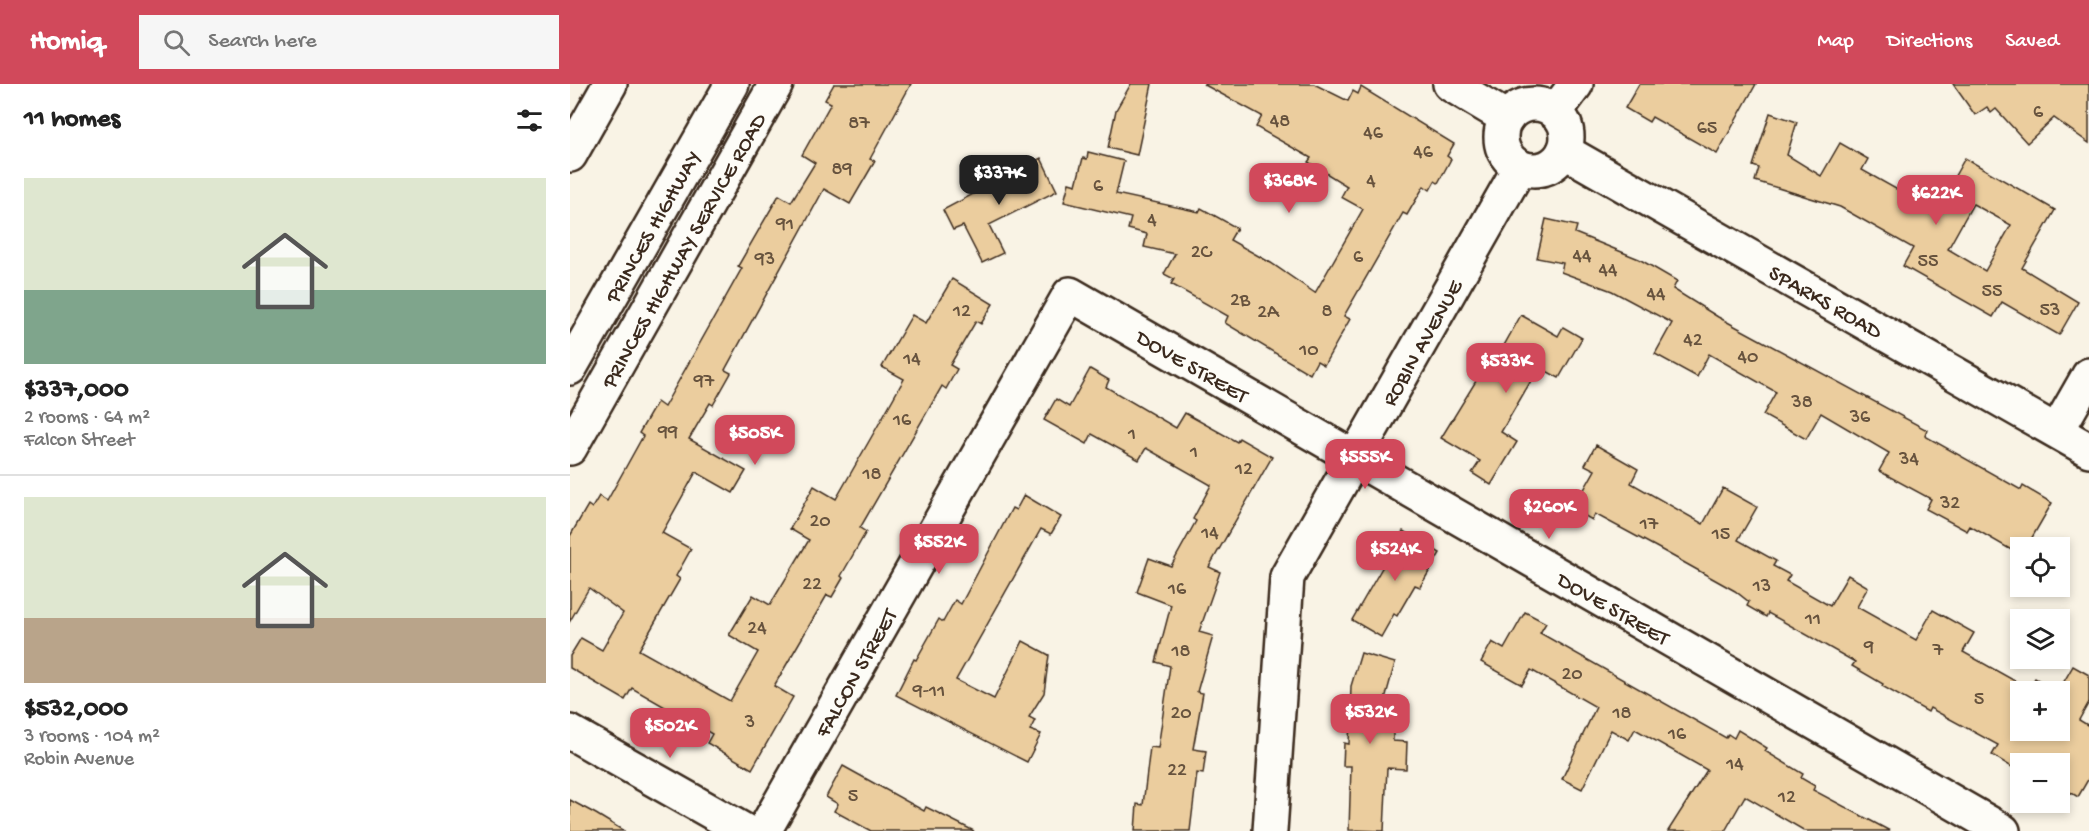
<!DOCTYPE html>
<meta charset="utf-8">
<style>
:root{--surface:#fff;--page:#f6f6f6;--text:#222;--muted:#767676;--line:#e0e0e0;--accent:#d1495b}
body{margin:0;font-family:"Gochi Hand",sans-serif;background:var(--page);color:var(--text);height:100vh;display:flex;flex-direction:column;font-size:22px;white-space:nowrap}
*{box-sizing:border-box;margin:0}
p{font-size:20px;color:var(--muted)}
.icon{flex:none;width:33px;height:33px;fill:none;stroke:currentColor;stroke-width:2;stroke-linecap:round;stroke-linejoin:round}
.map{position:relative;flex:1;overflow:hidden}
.panel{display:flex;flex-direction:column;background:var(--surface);width:570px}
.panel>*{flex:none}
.controls{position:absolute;left:1440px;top:453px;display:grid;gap:12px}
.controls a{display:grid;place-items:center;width:60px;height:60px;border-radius:0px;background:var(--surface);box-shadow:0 3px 9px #0003;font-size:30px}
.price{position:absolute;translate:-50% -51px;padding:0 14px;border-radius:12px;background:var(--accent);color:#fff;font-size:20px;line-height:39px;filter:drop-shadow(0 2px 3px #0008)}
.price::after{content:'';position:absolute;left:50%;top:36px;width:18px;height:14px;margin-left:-9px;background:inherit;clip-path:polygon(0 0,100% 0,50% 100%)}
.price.current{background:#222;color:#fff}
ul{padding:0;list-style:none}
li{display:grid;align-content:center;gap:12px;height:318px;padding:0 24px}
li+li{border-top:2px solid var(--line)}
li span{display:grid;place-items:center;height:186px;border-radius:0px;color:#555}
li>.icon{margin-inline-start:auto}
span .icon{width:108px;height:108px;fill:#fffc;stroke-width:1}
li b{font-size:26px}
h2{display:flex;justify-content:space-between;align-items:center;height:72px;padding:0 24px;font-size:26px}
header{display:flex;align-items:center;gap:36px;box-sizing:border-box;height:84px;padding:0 30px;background:var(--accent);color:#fff}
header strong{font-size:28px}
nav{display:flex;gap:33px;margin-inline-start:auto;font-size:21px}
.search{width:420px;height:54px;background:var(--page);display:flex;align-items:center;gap:15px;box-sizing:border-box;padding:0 21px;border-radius:0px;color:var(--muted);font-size:22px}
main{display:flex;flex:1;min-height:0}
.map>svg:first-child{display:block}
.building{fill:#ebcd9e;stroke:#3b2a1e;stroke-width:1.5;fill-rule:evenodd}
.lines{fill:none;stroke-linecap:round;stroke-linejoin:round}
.minor-casing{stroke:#3b2a1e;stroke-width:38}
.highway-casing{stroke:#3b2a1e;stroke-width:38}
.minor{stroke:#fdfcf7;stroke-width:33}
.highway{stroke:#fdfcf7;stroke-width:33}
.labels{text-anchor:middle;stroke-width:6;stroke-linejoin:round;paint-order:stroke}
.number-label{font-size:20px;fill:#67533e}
.street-label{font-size:22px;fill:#3b2a1e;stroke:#fdfcf7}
</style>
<header>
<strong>Homiq</strong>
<div class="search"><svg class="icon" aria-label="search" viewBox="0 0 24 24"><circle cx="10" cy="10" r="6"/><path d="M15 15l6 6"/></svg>Search here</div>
<nav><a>Map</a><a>Directions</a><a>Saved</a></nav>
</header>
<main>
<section class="panel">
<h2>11 homes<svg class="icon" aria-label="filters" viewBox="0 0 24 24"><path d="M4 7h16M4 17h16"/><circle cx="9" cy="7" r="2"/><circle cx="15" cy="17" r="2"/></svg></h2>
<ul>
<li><span style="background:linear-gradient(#dfe7d0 60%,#7fa58c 0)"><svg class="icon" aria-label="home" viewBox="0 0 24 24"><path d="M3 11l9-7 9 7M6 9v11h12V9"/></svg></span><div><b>$337,000</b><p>2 rooms · 64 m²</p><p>Falcon Street</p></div></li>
<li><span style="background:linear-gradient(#dfe7d0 65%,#b9a48a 0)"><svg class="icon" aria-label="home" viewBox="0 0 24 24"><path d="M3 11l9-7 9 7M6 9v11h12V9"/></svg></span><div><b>$532,000</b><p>3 rooms · 104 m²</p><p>Robin Avenue</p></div></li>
</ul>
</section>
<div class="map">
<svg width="1519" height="747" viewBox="0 0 1519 747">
<rect width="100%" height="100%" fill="#f9f3e5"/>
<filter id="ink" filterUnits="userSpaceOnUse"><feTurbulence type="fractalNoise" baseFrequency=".0167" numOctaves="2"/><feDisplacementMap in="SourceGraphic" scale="12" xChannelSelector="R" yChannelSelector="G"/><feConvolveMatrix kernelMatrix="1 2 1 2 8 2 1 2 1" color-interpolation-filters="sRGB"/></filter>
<g filter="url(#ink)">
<g class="building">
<path d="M264,0H341L300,75L305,77L280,120L254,105L155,286L161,289L143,321L140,319L119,355L176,387L163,409L126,388L92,449L121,465L106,492L110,495L69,566L160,617L188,568L159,551L183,511L200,521L239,456L220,445L244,402L266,415L306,345L334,295L312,283L342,231L356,239L382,195L423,220L411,240L406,237L380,281L387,285L376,305L372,302L290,444L296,448L271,492L273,494L262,513L257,511L204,602L223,613L182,685L137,659L142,650L62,604L55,616L0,584V572L11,554L32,566L53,529L19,504L0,537V452L18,421L22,424L29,412L37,417L73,352L69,349L87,318L94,323L172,184L168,182L209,111L221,118L245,79L232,71L261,19L255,16Z"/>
<path d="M561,0H582L567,71L538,64L546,26Z"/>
<path d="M633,0H744L778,17L783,7L788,10L791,3L884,60L877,72L881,75L868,99L865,97L860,106L854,102L837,131L833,129L774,232L780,235L754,281L747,277L740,290L655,239L658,232L601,200L604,195L594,190L605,170L574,163L577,150L558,145L561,134L494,118L499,99L506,101L513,74L517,75L518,68L554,77L546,110L629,128L631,124L667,144L660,156L701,179L745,209L793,125L771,113L777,102L738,78L741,74L686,43L692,32Z"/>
<path d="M1069,0H1186L1147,70L1082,33L1079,38L1055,24Z"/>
<path d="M1383,0H1519V59L1484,34L1457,59L1426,25L1421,29L1417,23L1405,31Z"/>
<path d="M1200,29L1227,38L1217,71L1251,92L1270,59L1298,75L1292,86L1365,127L1395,74L1485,126L1452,184L1508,218L1489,251L1432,218L1423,233L1333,182L1343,164L1270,123L1185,97L1189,84L1183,82ZM1403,120L1441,141L1415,187L1378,165Z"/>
<path d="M471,74L487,107L419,141L433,169L412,179L393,142L383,146L373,126Z"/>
<path d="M976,135L1007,142L1005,149L1069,175L1107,197L1103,205L1148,233L1357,346L1355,352L1451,406L1453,402L1482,419L1456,464H1450V471L1400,442L1397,447L1356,425L1361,415L1309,387L1319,369L1251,329L1236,355L1193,331L1206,308L1139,270L1127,293L1085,270L1102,239L1042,207L991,188L993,179L967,174Z"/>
<path d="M951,231L988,252L993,243L1012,254L989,294L969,283L931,348L947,358L921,401L902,389L910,377L871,354L909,292L913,295L923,281Z"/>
<path d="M520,285L539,296L536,303L606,344L615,329L667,358L669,354L702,373L639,483L650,488L629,548L643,552L627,608L633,609L623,665L636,667L633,690L627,689L620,747H565L567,720L573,721L580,663L588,664L600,582L586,578L601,521L567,508L579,474L601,482L626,437L623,435L641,401L576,364L569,376L522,350L517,360L474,336L486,315L499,323Z"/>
<path d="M1026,361L1068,385L1061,399L1133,440L1153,404L1187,423L1168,456L1206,477L1203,482L1220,491L1216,497L1260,522L1278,491L1298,503L1287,523L1346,556L1363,526L1404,549L1393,568L1459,605L1465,594L1488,608H1450V646H1490L1488,608L1503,582L1519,591V618L1509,636L1519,642V694L1508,713L1490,702V680H1450V688L1422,671L1428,661L1360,624L1358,628L1312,602L1313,600L1282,582L1285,578L1198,529L1196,533L1177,522L1179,518L1165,507L1088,464L1025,430L1022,436L1003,425L1025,386L1015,381Z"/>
<path d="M454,411L491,433L481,450L471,445L386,596L424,615L453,557L479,571L474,609L459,633L465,636L460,646L471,650L457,678L326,611L344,575L346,576L369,535L373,538L385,516L391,520L442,424L446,426Z"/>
<path d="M833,447L870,469L850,503L845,501L827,532L824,530L811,553L782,536L813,482L809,479L820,460L824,462Z"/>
<path d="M955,528L976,539L970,549L1156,654L1158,650L1164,654L1168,646L1197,664L1195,667L1233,690L1231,694L1245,702L1243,706L1320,747H1235L1175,712L1155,747H1098L1137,686L1065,645L1059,656L1041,646L1012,705L992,695L1026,623L961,586L952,601L911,578L922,558L934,565Z"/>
<path d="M791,569L825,579L807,644L823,645V657L837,658L836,685L817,684L814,747L779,746L781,682H773L774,659L779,660L781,602Z"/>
<path d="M273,682L354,727L356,723L404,747H301L264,727L268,720L256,713Z"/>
<path d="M0,716L26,730L54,747H0Z"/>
</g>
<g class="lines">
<defs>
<g id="minor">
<path d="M880,0L937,34"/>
<circle cx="964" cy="53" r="33"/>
<path d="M985,28L1006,0"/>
<path id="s1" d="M994,67L1519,366"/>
<path d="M1487,347L1519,291"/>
<path id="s2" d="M0,364L206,0"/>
<path d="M0,648L175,747"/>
<path id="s3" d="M194,747L500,210L1433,747"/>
<path id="s4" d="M700,747L717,493L950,83"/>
</g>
<g id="highway">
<path d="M0,71L40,0"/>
<path id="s5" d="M0,284L162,0"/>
</g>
</defs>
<use href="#minor" class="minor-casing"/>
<use href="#highway" class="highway-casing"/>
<use href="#minor" class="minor"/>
<use href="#highway" class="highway"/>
</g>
</g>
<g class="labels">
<g class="number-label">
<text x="1468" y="33">6</text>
<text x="710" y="42">48</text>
<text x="289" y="44">87</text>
<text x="1137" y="49">65</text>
<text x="803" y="54">46</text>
<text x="853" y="73">46</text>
<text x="272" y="90">89</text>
<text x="801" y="102">4</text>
<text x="528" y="107">6</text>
<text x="582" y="141">4</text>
<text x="215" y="145">91</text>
<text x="631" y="173">2C</text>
<text x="1012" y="177">44</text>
<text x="788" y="178">6</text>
<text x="195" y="180">93</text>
<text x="1358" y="182">55</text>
<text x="1038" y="191">44</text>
<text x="1422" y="212">55</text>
<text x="1086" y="215">44</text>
<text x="670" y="221">2B</text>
<text x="1480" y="231">53</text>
<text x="392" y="232">12</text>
<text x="757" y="232">8</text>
<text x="698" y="233">2A</text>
<text x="1123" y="261">42</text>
<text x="739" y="271">10</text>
<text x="1178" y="278">40</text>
<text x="342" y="280">14</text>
<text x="134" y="302">97</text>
<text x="1232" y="323">38</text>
<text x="1290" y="338">36</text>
<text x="332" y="341">16</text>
<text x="98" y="353">99</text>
<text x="562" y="355">1</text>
<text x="624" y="373">1</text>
<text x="1339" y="380">34</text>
<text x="674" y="390">12</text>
<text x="302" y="395">18</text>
<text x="1380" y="424">32</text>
<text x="250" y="442">20</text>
<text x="1079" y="445">17</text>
<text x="640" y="454">14</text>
<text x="1151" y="455">15</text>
<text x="242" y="505">22</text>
<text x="1192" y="507">13</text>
<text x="607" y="510">16</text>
<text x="1243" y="540">11</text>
<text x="187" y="549">24</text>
<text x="1299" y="568">9</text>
<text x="1368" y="571">7</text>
<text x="611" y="572">18</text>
<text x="1002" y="595">20</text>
<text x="359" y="612">9-11</text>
<text x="1409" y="620">5</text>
<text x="611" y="634">20</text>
<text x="1052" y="634">18</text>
<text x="180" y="643">3</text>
<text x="1107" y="655">16</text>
<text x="1165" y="685">14</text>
<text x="607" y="691">22</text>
<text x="283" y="717">5</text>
<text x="1217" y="718">12</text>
</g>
<g class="street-label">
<text dy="8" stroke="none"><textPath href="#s5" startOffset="164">PRINCES HIGHWAY</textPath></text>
<text dy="8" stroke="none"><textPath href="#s2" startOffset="228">PRINCES HIGHWAY SERVICE ROAD</textPath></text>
<text dy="8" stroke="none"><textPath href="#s1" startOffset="302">SPARKS ROAD</textPath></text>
<text dy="8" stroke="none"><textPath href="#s4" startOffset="525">ROBIN AVENUE</textPath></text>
<text dy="8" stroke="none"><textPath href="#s3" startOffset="760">DOVE STREET</textPath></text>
<text dy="8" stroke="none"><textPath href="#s3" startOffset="1246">DOVE STREET</textPath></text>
<text dy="8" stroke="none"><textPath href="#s3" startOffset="183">FALCON STREET</textPath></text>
</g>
</g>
</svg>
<div class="controls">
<a><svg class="icon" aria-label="locate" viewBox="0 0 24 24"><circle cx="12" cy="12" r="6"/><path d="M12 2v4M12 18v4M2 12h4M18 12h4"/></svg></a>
<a><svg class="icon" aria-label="layers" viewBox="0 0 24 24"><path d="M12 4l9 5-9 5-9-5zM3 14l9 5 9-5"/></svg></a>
<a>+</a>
<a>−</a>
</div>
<b class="price current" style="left:429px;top:122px">$337K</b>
<b class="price" style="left:719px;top:130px">$368K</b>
<b class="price" style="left:1366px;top:142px">$622K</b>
<b class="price" style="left:936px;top:310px">$533K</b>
<b class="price" style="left:185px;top:382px">$505K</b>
<b class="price" style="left:795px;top:406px">$555K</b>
<b class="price" style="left:979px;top:456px">$260K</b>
<b class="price" style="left:369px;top:491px">$552K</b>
<b class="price" style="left:825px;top:498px">$524K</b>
<b class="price" style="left:800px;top:661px">$532K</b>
<b class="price" style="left:100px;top:675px">$502K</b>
</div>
</main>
